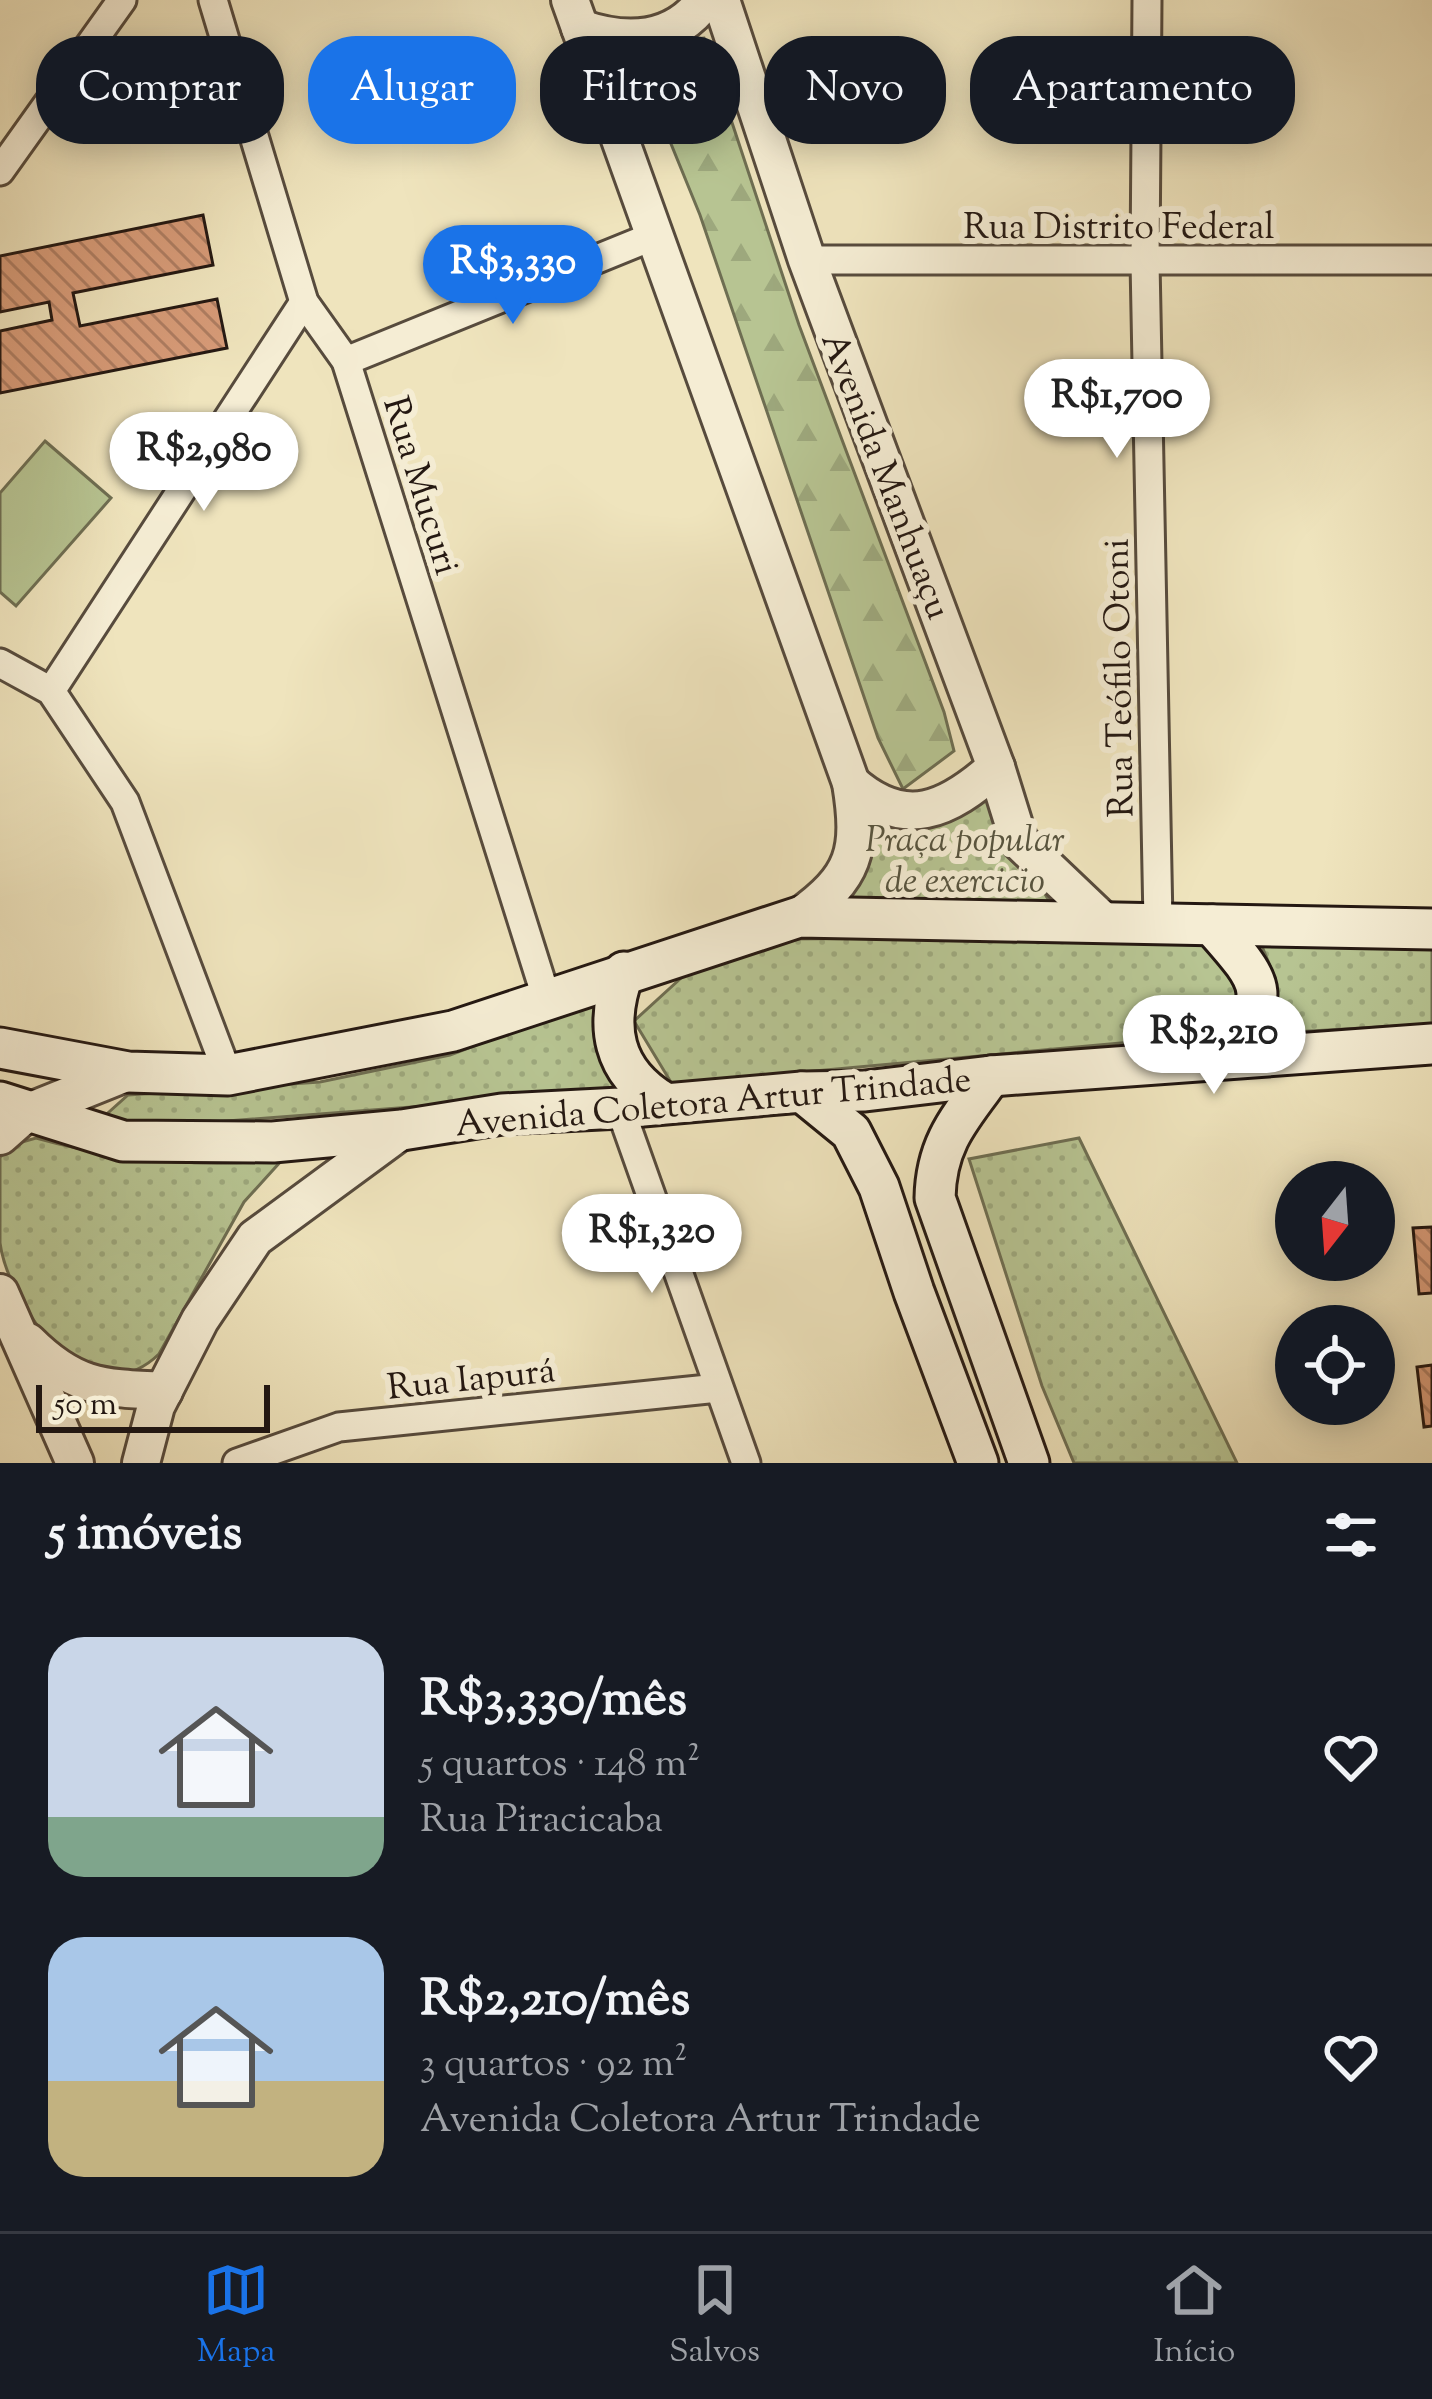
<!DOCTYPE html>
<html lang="pt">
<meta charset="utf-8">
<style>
:root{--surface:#171b24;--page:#20242c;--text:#f1f3f6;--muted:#9ea1a6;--line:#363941;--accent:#1a73e8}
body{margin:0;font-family:"Sorts Mill Goudy",serif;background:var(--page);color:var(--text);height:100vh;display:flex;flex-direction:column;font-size:45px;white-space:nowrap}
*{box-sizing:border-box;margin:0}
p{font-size:39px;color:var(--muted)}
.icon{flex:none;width:66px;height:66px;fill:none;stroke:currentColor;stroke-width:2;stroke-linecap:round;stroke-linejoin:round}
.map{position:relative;height:1463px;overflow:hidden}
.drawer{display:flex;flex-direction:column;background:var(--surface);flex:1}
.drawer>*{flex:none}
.guide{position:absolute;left:36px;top:36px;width:1362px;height:108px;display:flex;gap:24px}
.needle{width:78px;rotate:197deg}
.buttons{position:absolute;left:1275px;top:1161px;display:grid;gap:24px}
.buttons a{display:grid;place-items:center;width:120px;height:120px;border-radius:50%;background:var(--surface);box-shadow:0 6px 30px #0003;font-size:60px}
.scale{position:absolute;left:36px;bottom:30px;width:234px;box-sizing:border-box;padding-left:12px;border:6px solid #241812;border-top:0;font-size:33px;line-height:42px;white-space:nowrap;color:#241812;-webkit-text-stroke:9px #f5edd4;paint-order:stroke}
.price{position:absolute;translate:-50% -102px;padding:0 27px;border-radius:42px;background:#fff;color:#222;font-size:39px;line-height:78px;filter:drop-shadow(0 3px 6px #0008)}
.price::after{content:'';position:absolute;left:50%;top:72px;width:36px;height:27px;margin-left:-18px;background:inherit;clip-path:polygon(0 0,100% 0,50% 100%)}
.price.active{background:var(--accent);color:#fff}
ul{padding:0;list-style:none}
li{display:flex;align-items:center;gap:36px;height:300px;padding:0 48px}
li span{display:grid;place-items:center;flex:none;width:336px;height:240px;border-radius:36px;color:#555}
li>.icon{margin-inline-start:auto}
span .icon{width:144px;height:144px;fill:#fffc;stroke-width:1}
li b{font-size:51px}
h2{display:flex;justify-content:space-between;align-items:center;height:144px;padding:0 48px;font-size:51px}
.pill{padding:0 42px;border-radius:48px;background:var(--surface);box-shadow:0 6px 30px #0003;font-size:42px;line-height:108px}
.pill.active{background:var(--accent);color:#fff}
.menu{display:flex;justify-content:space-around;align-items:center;height:168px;border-top:3px solid var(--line);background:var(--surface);font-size:33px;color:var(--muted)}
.menu a{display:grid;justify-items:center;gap:6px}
.menu .active{color:var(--accent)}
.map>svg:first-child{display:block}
.grass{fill:#b7c492;stroke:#6e6e52;stroke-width:3}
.forest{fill:url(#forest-firs);stroke:#6e6e52;stroke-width:3}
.park{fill:url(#park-dots);stroke:#6e6e52;stroke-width:3}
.building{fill:url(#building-back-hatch);stroke:#241812;stroke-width:3}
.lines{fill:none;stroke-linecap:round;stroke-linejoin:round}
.minor-casing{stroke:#574b3d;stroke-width:33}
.tertiary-casing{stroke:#574b3d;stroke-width:42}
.secondary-casing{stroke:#241812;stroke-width:45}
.minor{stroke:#f5edd4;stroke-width:27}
.tertiary{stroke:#f5edd4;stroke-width:36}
.secondary{stroke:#f5edd4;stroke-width:39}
.labels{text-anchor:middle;stroke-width:12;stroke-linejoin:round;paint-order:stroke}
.street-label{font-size:36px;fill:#241812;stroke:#f5edd4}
.park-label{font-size:36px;font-style:italic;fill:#57543f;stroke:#f5edd4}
</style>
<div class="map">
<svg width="1432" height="1463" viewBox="0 0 1432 1463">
<defs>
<pattern id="forest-firs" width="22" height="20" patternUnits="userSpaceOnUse" patternTransform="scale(3)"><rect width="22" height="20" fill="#b7c492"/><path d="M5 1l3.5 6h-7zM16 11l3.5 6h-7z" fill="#9da87d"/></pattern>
<pattern id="park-dots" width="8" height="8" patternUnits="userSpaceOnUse" patternTransform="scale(3)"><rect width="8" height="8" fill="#b7c492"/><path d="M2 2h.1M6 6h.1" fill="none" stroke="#9da87d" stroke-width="1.8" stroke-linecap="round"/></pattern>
<pattern id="building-back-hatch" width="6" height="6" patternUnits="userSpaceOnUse" patternTransform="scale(3)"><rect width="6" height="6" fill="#d79b78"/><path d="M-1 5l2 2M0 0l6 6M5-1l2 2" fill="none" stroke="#ae7d61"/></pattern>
</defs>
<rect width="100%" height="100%" fill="#efe4bd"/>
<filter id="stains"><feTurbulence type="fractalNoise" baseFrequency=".00167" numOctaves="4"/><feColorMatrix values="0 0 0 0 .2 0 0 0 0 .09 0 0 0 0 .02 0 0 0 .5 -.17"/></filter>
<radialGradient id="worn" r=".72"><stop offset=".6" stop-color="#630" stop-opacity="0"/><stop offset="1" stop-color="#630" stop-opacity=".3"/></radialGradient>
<path class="grass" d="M45,441L111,498L16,606L0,592V493Z"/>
<path class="forest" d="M704,38L799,325L944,712L954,751L903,789L878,738L700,215L636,58L679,40Z"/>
<g class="park">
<path d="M985,795L1051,904L840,909L877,817Z"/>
<path d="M1194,936L1240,987L1220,1034L672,1084L634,1021L692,968L786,939Z"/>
<path d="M1261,944L1432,945V1024L1276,1033L1275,978Z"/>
<path d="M596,1000L620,1091L201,1123L99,1121L128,1095L320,1082L450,1055Z"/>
<path d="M36,1138C118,1161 197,1168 282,1160L244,1202L159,1354C90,1421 9,1306 0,1243C0,1215 0,1185 0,1157L22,1142Z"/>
<path d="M1079,1138L1237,1463H1074L1042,1386L969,1159Z"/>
</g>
<g class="building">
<path d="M203,215L213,265L73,293L80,326L217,299L227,348L0,393V331L52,320L49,302L0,312V256Z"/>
<path d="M1432,1227V1293L1419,1294L1413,1228Z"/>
<path d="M1432,1365V1426L1424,1427L1417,1367Z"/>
</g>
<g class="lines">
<defs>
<g id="minor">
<path d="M213,0L304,302L346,361L547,1000"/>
<path d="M1147,0L1145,262L1158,922"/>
<path d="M0,171L122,0"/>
<path d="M807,260H1432"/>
<path d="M346,361L656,235"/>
<path d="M0,663L51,691L125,802L228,1075"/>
<path d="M51,691L304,302"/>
<path d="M620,1108L746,1463"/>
<path d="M237,1463L339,1427L718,1388"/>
</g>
<g id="tertiary">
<path d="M570,0L851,783C862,851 855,877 799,917"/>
<path d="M721,0L807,260L996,767L1019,841L1102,920"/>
<path d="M580,28C626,44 674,43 705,0"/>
<path d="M851,783C905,831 948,810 996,767"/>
<path d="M0,1136L26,1113L128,1072"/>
<path d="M0,1293L75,1463"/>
<path d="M28,1342C74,1388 102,1388 164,1391"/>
<path d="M141,1463L156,1406L200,1320L255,1238L402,1130"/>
</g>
<g id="secondary">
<path d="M1212,925C1267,987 1276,997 1214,1059"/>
<path d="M624,972C604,1026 612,1071 663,1102"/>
<path d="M0,1048L128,1072L228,1075L453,1031L799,917L1432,929"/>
<path d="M991,1076C960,1118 936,1143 935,1198L1029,1463"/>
<path d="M802,1092L851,1132L879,1187L914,1292L978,1463"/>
<path d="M0,1102L123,1141L273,1142L402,1130L502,1114L620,1108L802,1092L865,1091L991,1076L1432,1044"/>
</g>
</defs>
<use href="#minor" class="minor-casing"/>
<use href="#tertiary" class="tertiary-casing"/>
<use href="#secondary" class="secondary-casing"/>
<use href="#minor" class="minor"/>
<use href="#tertiary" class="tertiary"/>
<use href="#secondary" class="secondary"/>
</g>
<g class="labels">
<g class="street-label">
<text x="1119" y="238">Rua Distrito Federal</text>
<text transform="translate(888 475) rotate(69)" y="13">Avenida Manhuaçu</text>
<text transform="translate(423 485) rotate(73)" y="13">Rua Mucuri</text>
<text transform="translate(1117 678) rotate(-91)" y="13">Rua Teófilo Otoni</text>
<text transform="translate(713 1100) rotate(-5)" y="13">Avenida Coletora Artur Trindade</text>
<text transform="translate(471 1377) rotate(-6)" y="13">Rua Iapurá</text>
</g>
<g class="park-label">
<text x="965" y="851">Praça popular<tspan x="965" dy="41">de exercicio</tspan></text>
</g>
</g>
<rect width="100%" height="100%" filter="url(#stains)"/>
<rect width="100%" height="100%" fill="url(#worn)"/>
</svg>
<div class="buttons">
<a><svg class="needle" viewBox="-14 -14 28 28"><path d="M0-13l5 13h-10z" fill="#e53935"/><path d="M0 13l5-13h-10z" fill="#9ea1a6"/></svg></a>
<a><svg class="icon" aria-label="locate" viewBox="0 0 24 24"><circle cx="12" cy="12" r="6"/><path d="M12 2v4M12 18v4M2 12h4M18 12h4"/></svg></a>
</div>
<div class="scale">50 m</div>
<b class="price active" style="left:513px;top:327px">R$3,330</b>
<b class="price" style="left:1117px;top:461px">R$1,700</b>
<b class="price" style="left:204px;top:514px">R$2,980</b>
<b class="price" style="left:1214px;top:1097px">R$2,210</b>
<b class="price" style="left:652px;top:1296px">R$1,320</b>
<div class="guide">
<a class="pill">Comprar</a>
<a class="pill active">Alugar</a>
<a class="pill">Filtros</a>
<a class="pill">Novo</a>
<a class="pill">Apartamento</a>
</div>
</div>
<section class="drawer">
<h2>5 imóveis<svg class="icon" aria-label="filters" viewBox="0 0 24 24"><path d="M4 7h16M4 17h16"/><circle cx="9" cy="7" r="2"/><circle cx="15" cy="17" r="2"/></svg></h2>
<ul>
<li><span style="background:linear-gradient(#c9d6e8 75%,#7fa58c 0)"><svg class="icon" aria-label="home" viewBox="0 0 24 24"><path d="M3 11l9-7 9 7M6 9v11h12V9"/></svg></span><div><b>R$3,330/mês</b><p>5 quartos · 148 m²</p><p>Rua Piracicaba</p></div><svg class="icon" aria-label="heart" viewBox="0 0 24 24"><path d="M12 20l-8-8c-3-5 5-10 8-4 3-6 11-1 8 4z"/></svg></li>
<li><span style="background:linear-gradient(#a9c7e8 60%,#c2b280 0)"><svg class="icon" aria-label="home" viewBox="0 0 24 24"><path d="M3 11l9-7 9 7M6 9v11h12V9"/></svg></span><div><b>R$2,210/mês</b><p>3 quartos · 92 m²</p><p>Avenida Coletora Artur Trindade</p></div><svg class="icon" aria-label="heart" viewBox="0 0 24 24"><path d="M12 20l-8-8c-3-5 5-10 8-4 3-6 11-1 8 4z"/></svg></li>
</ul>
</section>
<nav class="menu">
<a class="active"><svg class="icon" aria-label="map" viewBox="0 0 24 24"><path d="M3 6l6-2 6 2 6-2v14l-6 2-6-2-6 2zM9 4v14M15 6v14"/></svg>Mapa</a>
<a><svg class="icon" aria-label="saved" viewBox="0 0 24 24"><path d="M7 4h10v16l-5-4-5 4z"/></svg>Salvos</a>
<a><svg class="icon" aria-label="home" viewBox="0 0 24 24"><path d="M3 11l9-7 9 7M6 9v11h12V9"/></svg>Início</a>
</nav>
